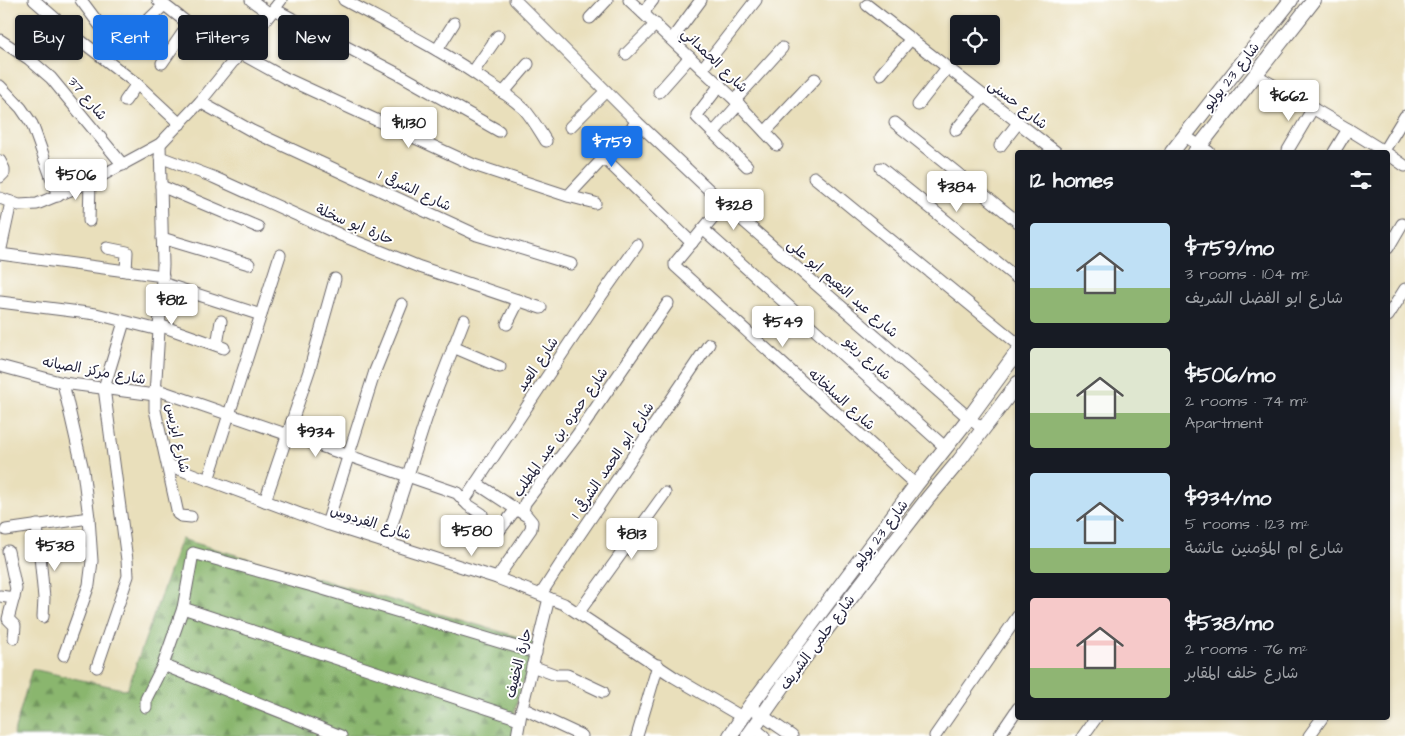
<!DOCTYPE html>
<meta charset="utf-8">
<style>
:root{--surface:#171b24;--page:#242831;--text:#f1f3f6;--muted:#9ea1a6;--accent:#1a73e8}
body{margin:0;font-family:"Architects Daughter","Playpen Sans Arabic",sans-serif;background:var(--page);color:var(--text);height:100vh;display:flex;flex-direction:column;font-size:19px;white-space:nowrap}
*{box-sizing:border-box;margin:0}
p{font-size:16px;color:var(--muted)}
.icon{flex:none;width:28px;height:28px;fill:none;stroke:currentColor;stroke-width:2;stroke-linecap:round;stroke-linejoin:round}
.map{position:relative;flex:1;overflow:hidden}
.side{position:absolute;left:1015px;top:150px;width:375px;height:570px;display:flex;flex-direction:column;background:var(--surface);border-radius:5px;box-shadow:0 1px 4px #0004}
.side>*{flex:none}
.hud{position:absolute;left:15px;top:15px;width:475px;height:45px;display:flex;gap:10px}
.fabs{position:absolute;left:950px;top:15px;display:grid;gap:10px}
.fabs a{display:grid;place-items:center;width:50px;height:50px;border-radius:5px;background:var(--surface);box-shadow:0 1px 4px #0004;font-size:25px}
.price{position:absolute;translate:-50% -42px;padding:0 11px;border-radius:5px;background:#fff;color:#222;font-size:16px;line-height:32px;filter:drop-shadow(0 1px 2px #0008)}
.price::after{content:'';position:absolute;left:50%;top:30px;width:15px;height:11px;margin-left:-8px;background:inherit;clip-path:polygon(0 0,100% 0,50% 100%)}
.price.on{background:var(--accent);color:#fff}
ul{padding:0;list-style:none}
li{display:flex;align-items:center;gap:15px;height:125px;padding:0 15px}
li span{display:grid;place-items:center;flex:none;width:140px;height:100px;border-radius:5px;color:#555}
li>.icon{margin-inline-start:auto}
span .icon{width:60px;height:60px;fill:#fffc;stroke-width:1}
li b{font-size:21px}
h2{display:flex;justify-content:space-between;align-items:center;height:60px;padding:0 15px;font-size:21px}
.chip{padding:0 18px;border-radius:5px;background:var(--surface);box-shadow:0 1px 4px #0004;font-size:18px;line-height:45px}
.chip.on{background:var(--accent);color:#fff}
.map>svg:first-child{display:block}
.forest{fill:url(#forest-firs);stroke:#566c54}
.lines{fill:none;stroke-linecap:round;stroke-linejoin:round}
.minor-casing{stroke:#686468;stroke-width:13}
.tertiary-casing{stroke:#686468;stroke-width:16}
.minor{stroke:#fff;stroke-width:11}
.tertiary{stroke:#fff;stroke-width:14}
.labels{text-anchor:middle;stroke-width:4;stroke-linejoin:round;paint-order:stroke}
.street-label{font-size:14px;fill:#22223b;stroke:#fff}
</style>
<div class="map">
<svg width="1405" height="736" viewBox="0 0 1405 736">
<defs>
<pattern id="forest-firs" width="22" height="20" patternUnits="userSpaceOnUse" patternTransform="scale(1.25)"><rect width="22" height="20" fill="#8ab66e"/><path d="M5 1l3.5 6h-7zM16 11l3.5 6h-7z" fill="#70945c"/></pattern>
</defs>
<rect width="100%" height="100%" fill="#fff"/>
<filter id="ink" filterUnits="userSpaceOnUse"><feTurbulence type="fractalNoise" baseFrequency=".02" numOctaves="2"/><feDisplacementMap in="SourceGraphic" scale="10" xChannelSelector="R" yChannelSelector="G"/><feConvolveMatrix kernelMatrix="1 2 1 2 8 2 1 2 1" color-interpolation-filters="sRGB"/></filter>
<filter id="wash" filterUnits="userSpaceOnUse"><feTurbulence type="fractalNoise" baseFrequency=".0096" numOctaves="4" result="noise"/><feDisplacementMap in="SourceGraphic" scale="20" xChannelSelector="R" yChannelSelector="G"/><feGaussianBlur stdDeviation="1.12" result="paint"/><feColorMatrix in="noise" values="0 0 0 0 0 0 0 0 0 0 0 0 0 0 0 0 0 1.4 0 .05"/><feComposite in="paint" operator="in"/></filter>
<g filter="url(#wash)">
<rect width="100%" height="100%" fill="#e9dfbb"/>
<path class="forest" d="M181,539L536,642L515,708L514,736H13L32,669L127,690Z"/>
</g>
<g filter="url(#ink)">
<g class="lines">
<defs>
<g id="minor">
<path d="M34,0L81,41L137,84L180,124"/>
<path d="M81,0L119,51"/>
<path d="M158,0L235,60"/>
<path d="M251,0L270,14"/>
<path d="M344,0C392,26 442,50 487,82C500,90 513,99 524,109C533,119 539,130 546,141"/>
<path d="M515,0L637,122L724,204L969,418L983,429"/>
<path d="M629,0L735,100L777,145"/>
<path d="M867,5L1056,152"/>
<path d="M274,9L404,77L499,131"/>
<path d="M643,13L653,0"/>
<path d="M590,18L607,0"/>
<path d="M141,27L164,5"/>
<path d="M672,39L701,0"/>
<path d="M0,40L29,59L51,78L123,165"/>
<path d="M437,50L454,23"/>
<path d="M240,53L287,79L474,165L568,196L595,203"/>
<path d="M626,54L656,24"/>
<path d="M162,63L189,24"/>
<path d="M702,69L756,0"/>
<path d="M473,72L498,36"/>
<path d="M881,74L911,39"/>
<path d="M1256,75L1348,129L1385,152"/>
<path d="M720,85L697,115V117L747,166"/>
<path d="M0,86L21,108L32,124L58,196"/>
<path d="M659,92L690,57"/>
<path d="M503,93L528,64"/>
<path d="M735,100L782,48"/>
<path d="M125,101L137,84"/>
<path d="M200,102L252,131L477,235L571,264"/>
<path d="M918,105L947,68"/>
<path d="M895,123L1018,222"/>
<path d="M570,127L606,91"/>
<path d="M956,130L984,96"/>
<path d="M765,132L815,79"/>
<path d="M713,133L739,104"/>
<path d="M1185,136L1209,152"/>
<path d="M160,144L163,265L155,395V410L178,514L181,516L191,517"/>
<path d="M1000,146L1018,123"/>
<path d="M1288,150L1313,108"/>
<path d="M1334,152L1348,129"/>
<path d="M1383,152L1405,116"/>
<path d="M1388,154L1405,166"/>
<path d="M160,157L213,177L343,236L420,267L541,308"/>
<path d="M604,158L692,243"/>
<path d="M881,168L1018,279"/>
<path d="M0,177L4,173V169L0,161"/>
<path d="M814,177L1018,344"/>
<path d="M161,186L258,227"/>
<path d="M568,196L637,122"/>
<path d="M0,198L19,205L37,204L90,182L160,144L200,102L240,53L281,0"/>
<path d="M724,204L675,263V266L916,485"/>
<path d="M89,221L90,182"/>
<path d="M703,229L946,448"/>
<path d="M162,238L249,264"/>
<path d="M107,248L127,252L126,271"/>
<path d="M1388,248L1402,224"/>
<path d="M0,253L11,202"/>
<path d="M0,254L163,276"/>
<path d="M162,283L261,315"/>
<path d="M0,302L96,314L159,330"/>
<path d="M1388,316L1405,289"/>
<path d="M507,324L519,300"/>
<path d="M159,325L224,348"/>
<path d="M217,345L221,321"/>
<path d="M453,347L500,367"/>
<path d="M0,366L63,383L155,395"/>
<path d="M63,383L83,470L89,518L92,561L89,585L64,655"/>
<path d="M155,389L457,493L468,505L482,514"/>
<path d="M168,465L327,524L497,578L564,604L674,677L742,717"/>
<path d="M208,480L280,255"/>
<path d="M476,483L525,515"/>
<path d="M265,501L310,368L335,279"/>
<path d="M464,501L594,306L637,245"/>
<path d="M327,524L375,371L402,304"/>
<path d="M37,525L44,598L43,617"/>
<path d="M6,530L89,518"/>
<path d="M499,531L516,509"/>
<path d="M386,543L429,410L464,320"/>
<path d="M8,551L16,589L8,619L15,626L14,638"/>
<path d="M497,578L531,529L532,522L523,511L525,503L577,435L668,303"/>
<path d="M541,594L578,537L709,344"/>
<path d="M0,596L14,598"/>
<path d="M183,608L519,719"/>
<path d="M579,612L665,493"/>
<path d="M163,665L341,736"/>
<path d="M532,666L556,675H567L603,692"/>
<path d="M97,667L128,576L127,560L104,388L124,322"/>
<path d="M146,707V699L163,665L183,608L193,553L316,587L536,653"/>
<path d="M522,708L582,736"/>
<path d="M756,711L792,736"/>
<path d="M754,728L764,736"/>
<path d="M517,736L522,708L549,598"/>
<path d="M637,736L658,665"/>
<path d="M935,736L1018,616"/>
<path d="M999,736L1018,708"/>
<path d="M1083,736L1096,718"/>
<path d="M1309,736L1322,718"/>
</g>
<g id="tertiary">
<path d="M1172,152L1291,0"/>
<path d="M1195,152L1314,0"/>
<path d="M730,736L750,706L916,485L969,418L1018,351"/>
<path d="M748,736L791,675L928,498L959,461L1018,383"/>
</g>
</defs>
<use href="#minor" class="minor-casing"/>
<use href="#tertiary" class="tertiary-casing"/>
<use href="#minor" class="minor"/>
<use href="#tertiary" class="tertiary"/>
</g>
</g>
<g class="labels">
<g class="street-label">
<text transform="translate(715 60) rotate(44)" y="5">شارع الحمداني</text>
<text transform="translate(1231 76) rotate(-52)" y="5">شارع 23 يوليو</text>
<text transform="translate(88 98) rotate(50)" y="5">شارع 37</text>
<text transform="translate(1018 104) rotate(38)" y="5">شارع حسنى</text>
<text transform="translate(415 190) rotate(25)" y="5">شارع الشرقى 1</text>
<text transform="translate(355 224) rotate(23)" y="5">حارة ابو سخلة</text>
<text transform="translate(843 288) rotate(41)" y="5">شارع عبد النعيم ابو على</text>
<text transform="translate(868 358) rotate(42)" y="5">شارع ريتو</text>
<text transform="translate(537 364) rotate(-56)" y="5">شارع العبد</text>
<text transform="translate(94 370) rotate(10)" y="5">شارع مركز الصيانه</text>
<text transform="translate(842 399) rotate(42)" y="5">شارع السلخانه</text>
<text transform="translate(560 432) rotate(-55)" y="5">شارع حمزه بن عبد المطلب</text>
<text transform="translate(178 438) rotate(78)" y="5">شارع ايزيس</text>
<text transform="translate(612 460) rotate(-56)" y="5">شارع ابو الحمد الشرقى 1</text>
<text transform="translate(371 522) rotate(18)" y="5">شارع الفردوس</text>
<text transform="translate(880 534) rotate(-53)" y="5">شارع 23 يوليو</text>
<text transform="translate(817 642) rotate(-53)" y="5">شارع حلمى الشريف</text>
<text transform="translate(518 663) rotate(-76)" y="5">حارة الخفيف</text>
</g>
</g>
</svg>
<div class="fabs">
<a><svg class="icon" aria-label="locate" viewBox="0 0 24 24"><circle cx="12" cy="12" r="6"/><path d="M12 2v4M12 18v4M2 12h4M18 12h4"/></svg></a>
</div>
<b class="price" style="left:1289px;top:122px">$662</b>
<b class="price" style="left:409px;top:149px">$1,130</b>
<b class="price on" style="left:612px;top:168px">$759</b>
<b class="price" style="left:76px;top:201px">$506</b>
<b class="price" style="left:957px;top:213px">$384</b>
<b class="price" style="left:734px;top:231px">$328</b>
<b class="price" style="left:172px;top:326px">$812</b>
<b class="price" style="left:783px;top:348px">$549</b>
<b class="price" style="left:316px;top:458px">$934</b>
<b class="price" style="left:472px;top:557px">$580</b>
<b class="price" style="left:632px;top:560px">$813</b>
<b class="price" style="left:55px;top:572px">$538</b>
<div class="hud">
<a class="chip">Buy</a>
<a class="chip on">Rent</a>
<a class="chip">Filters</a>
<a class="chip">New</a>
</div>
<section class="side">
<h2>12 homes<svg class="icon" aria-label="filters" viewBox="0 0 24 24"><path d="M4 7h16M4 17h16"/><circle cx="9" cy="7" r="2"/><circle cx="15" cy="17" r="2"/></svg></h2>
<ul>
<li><span style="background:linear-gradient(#bfe0f5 65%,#8fb573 0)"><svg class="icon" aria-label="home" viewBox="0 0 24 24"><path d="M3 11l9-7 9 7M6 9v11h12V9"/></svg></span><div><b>$759/mo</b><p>3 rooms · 104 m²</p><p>شارع ابو الفضل الشريف</p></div></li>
<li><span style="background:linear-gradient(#dfe7d0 65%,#8fb573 0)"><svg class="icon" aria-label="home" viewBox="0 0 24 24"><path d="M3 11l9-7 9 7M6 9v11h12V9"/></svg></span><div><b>$506/mo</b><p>2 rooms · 74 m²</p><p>Apartment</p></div></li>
<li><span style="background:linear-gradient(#bfe0f5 75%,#8fb573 0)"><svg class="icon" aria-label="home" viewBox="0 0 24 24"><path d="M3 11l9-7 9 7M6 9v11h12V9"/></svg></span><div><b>$934/mo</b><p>5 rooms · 123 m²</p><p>شارع ام المؤمنين عائشة</p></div></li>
<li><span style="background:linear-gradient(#f6c9c9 70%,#8fb573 0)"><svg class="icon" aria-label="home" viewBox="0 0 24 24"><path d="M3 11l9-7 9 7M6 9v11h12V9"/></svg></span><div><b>$538/mo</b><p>2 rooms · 76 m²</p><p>شارع خلف المقابر</p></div></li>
</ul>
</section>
</div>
